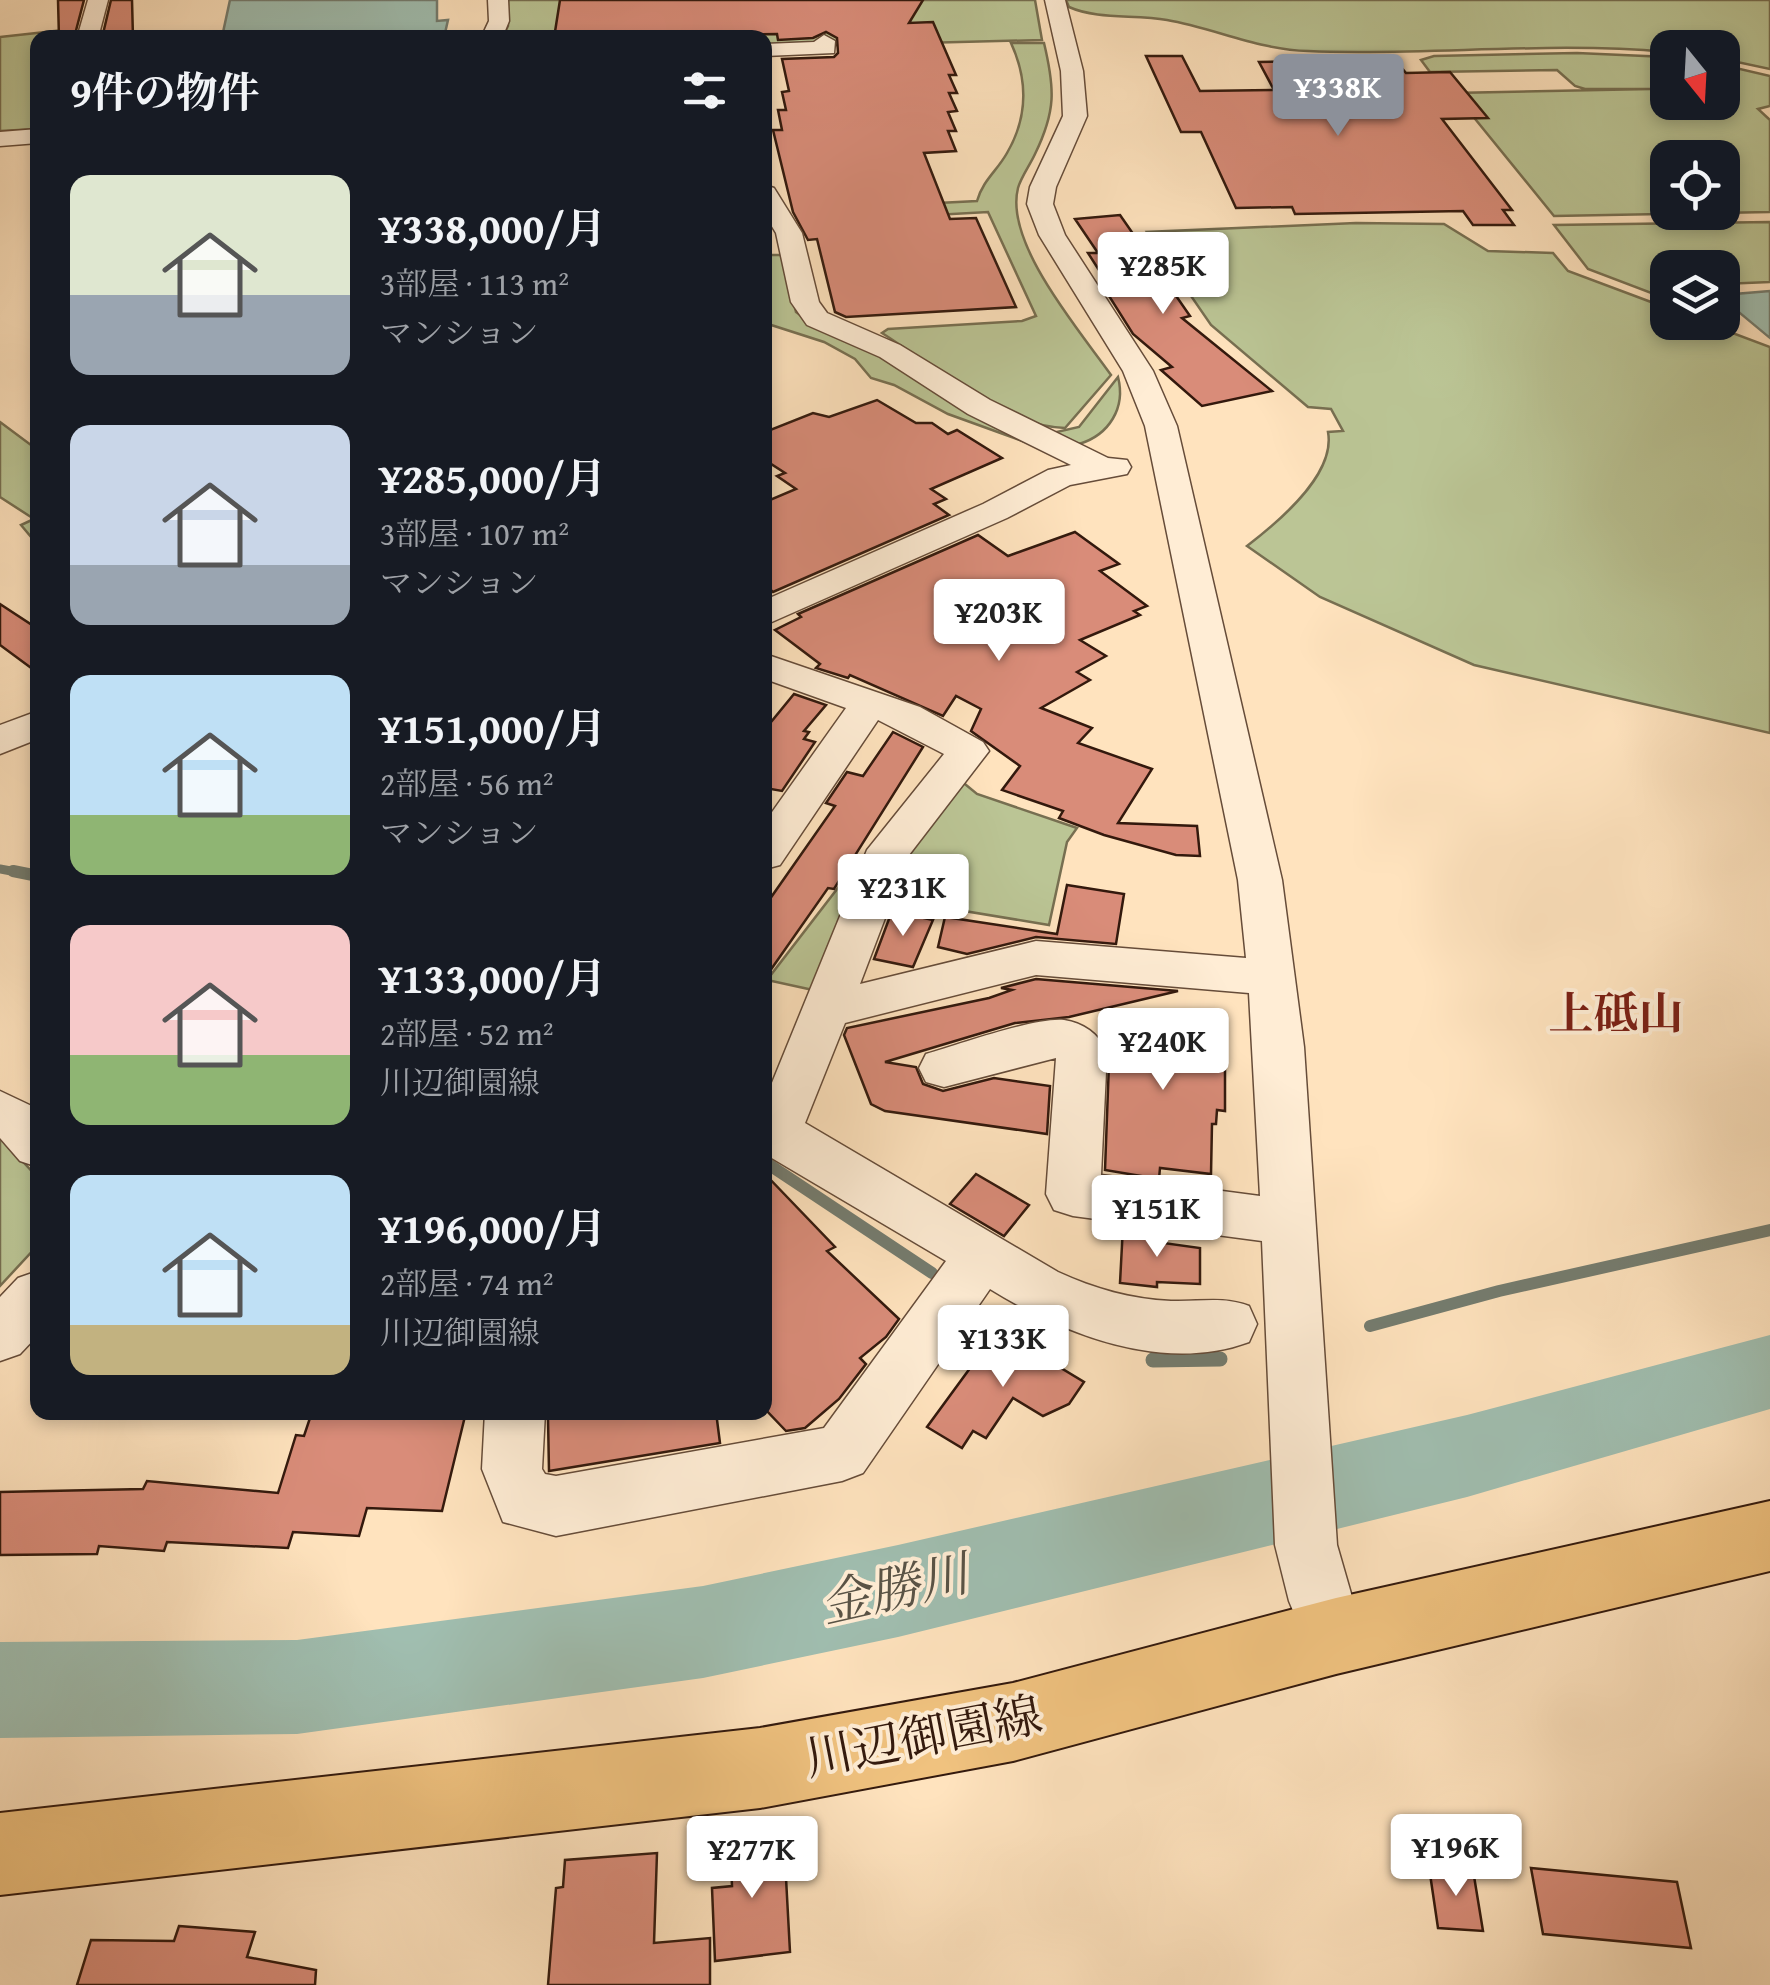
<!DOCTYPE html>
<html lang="ja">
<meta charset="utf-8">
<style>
:root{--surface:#171b24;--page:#242831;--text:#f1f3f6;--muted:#9ea1a6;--accent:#8c9099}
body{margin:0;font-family:"Gentium Book Plus","Noto Serif JP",serif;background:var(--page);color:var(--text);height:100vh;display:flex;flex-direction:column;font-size:38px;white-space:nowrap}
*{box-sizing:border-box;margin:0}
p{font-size:32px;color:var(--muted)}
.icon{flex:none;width:55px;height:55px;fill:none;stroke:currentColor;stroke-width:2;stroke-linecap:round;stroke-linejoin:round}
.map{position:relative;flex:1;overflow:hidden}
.details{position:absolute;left:30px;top:30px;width:742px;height:1390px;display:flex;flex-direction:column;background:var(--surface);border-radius:20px;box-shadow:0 5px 15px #0003}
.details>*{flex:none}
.needle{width:65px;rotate:162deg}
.controls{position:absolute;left:1650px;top:30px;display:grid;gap:20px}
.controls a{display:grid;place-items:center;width:90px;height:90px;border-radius:20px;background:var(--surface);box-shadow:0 5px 15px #0003;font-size:50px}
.price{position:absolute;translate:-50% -85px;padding:0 22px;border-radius:10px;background:#fff;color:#222;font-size:32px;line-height:65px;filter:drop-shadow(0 2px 5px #0008)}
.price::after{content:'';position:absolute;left:50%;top:60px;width:30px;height:22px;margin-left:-15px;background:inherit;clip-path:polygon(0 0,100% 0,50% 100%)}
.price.on{background:var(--accent);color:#fff}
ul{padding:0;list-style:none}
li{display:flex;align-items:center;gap:30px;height:250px;padding:0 40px}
li span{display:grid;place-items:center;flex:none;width:280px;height:200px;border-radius:20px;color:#555}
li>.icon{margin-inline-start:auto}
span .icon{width:120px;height:120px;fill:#fffc;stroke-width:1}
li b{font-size:42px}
h2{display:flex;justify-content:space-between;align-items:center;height:120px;padding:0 40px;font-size:42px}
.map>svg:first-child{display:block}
.green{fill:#bbc595;stroke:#776f51;stroke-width:2.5;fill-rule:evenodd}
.water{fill:#a0beb0;stroke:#747c6f;stroke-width:2.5}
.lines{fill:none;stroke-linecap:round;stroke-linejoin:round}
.stream-far2{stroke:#747c6f;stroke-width:9}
.stream-far1{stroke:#747c6f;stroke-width:12}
.stream{stroke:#747c6f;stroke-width:15}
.river{fill:#a0beb0;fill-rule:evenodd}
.building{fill:#d98c79;stroke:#33190d;stroke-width:2.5}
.minor-casing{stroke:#664c39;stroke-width:3}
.major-casing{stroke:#33190d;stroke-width:4}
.minor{fill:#ffedd5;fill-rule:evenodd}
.major{fill:#f0c27f;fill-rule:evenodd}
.labels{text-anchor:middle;stroke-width:8;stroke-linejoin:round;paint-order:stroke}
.quarter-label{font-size:45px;font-weight:bold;fill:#7a1f14;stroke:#ffedd5}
.near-street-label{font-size:48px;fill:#33190d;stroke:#ffedd5}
.near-water-label{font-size:50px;font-style:italic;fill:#595346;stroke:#ffedd5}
</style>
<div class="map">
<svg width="1770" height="1985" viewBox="0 0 1770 1985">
<rect width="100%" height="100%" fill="#ffe3be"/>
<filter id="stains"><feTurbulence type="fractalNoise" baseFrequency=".002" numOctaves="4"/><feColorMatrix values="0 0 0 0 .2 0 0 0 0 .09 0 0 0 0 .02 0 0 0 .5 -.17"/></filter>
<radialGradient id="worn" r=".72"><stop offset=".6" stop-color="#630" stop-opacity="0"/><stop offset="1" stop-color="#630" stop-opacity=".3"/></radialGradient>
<g class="green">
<path d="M508,0H1035L1042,40L765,47V38H502L508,26Z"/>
<path d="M1066,0H1770V69L1723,59L1722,48H1668L1667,52C1548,41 1428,56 1308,51C1259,50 1214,28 1167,20C1135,14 1098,20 1069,7Z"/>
<path d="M64,30L62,37L38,38L37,129L0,131V37Z"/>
<path d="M1011,43H1044C1055,89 1056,111 1035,154C1030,165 1021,177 1018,188C1004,243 1080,331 1111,375L1065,428C1004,427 933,365 882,333L888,329L1022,321L1036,316L988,212L808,222L798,210L977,201C983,180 997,171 1007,153C1028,117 1028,80 1011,43Z"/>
<path d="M1577,53L1667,57L1668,102H1722L1723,65L1770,76V106L1758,109L1770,120V212L1554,216L1454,93L1651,89H1585L1575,86L1557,70L1430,72L1421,60L1434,56ZM1668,158H1722V212H1668Z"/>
<path d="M1770,222V282L1723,284L1722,268H1668L1667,299L1588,269L1554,225Z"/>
<path d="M1356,223L1444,224L1488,251L1553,253L1568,271L1667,308L1668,322L1706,323L1770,347V733L1474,665L1320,597L1247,546C1277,523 1336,475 1328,432L1343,431L1331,409L1308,407L1211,325L1147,232Z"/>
<path d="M765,255H782L796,312L807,320L899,365L1053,452L948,414L894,385L871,378L855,359L824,342L765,323Z"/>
<path d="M1118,377C1126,408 1109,435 1079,444L1052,433L1079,427Z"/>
<path d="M0,422L31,445L37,458V544L21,525L34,519L0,497Z"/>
<path d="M960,780L977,794L1077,828L1067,842L1049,925L916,903L886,904L896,867Z"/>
<path d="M851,871L861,873L813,990L767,980Z"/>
<path d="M0,1137L38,1178L37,1246L0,1286Z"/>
</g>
<g class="water">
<path d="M230,0H437V21L448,20L445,33L389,38L222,37Z"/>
<path d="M1770,291V338L1723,299V295Z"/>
</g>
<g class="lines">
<path class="stream-far2" d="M0,869L27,874"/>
<g class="stream-far1">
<path d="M13,871L38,876"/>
<path d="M765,1162L932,1273"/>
<path d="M1370,1326L1499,1291L1770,1230"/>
</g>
<path class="stream" d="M1153,1360L1220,1359"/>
<path class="river" d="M1770,1335V1409L1467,1497L898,1637L703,1678L297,1734L0,1738V1642L297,1640L703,1586L898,1545L1467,1415Z"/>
</g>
<g class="building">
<path d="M58,0H84L74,38H59Z"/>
<path d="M111,0H132L133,38H102Z"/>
<path d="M560,0H923L909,23L933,22L956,75H949L957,93H949L957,111L948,112L956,131H948L956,151L924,153L950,219L976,218L1016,307L846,317L835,312L817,239L808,240L793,212L773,130H782L778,110H786L782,92L789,91L782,59L834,57L838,53L837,38L826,32L813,38L778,40L777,34L554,38Z"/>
<path d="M1146,56H1182L1200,91L1274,90L1259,62L1395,60L1406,73L1450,72L1488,118L1442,119L1512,210H1503L1514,225H1473L1463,211L1295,214L1292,207L1236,208L1201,132H1181Z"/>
<path d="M1120,215L1190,316L1182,318L1272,391L1202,406L1161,370L1172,367L1133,334L1109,296L1115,295L1088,253H1098L1075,219Z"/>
<path d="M877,400L916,423H932L948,434L957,430L1002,458L931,489L946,499L934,504L949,515L773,592L765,585V502L796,489L777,476L785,473L765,460V432L813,413L829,417Z"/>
<path d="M1075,532L1119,564L1100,571L1147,606L1134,611L1140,615L1080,640L1106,656L1077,672L1090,680L1041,708L1092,728L1078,743L1152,769L1118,823L1197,826L1200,856L1176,855L1104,835L1059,818L1063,811L1002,790L1020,766L971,731L981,709L956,696L943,716L850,675L848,678L816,668L820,664L775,630L801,617L798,614L978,535L1008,556Z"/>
<path d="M0,604L38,629V673L0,645Z"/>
<path d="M794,694L826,705L804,731L809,732L804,739L815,742L782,791L765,788V720L771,722Z"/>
<path d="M893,732L923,747L834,889L828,888L765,978V906L835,806L826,803L847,772L863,776Z"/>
<path d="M1067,885L1124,894L1116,944L1036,937L967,954L938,947L945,917L1057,934Z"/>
<path d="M892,911L933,920L913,967L874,959Z"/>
<path d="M1036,979L1178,991L1069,1017L1015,1023L885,1062L916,1067L923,1084L943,1091L994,1078L1050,1086L1047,1134L885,1111L871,1104L844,1035L847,1028L989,998L1012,990L1001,988Z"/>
<path d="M1111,1009L1225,1022V1111L1217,1110L1216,1124H1212L1211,1174L1160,1168L1159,1179L1105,1170Z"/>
<path d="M765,1174L835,1247L827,1251L899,1319L886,1337L860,1358L866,1364L839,1399L805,1428L786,1431L765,1409Z"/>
<path d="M976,1174L1029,1205L1004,1236L950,1204Z"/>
<path d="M1123,1226L1156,1231V1242L1200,1248V1284L1157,1282V1287L1120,1283Z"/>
<path d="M998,1330L1084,1382L1069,1404L1043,1416L1013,1398L986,1438L973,1431L962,1448L927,1427Z"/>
<path d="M312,1412H466L442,1511L367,1508L359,1536L293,1532L288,1548L167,1542L164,1551L99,1546L97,1554L0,1555V1492L143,1489L147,1481L278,1493L296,1435L304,1436Z"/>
<path d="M584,1412H637L638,1418L669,1412H716L720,1443L549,1471L548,1418Z"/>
<path d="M777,1830L779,1878H786L790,1952L715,1961L712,1888L732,1886L730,1835Z"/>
<path d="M657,1853L654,1943L710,1938V1985H548L556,1888L563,1887L565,1860Z"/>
<path d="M1429,1867L1473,1870L1483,1931L1438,1928Z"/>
<path d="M1531,1868L1677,1882L1691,1948L1543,1934Z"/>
<path d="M179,1926L255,1932L247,1957L316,1970L315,1985H77L91,1940L174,1941Z"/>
</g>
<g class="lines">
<defs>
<g id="minor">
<path d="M88,0H108L98,38H77Z"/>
<path d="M488,0H508L509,21L502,38H481L489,21Z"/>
<path d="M1045,0H1065L1083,71L1087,116L1056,187L1053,204L1065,235L1153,371L1177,426L1282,880L1304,1047L1337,1545L1352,1597L1369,1636L1359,1659L1336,1669L1313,1659L1289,1601L1275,1545L1262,1241L1073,1216L1054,1210L1046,1194L1056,1058L944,1087L926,1082L919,1068L926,1054C957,1045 1035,1017 1064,1020C1084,1023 1098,1034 1107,1051L1101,1175L1260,1196L1249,993L1036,975L845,1023L805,1123L1058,1272C1095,1289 1130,1299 1171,1301C1199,1302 1223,1296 1249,1306L1257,1324L1249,1342C1163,1374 1063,1334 990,1289L863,1473L842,1481L556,1536L503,1522L482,1469L485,1412H545L542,1469L545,1474L556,1476L824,1428L946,1261L765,1154V1100L867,850L944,754L878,720L780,865L765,869V822L846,708L765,679V654L920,707L983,742L989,751L909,855L860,984L1036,941L1246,958L1238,880L1145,426L1123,371L1039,235L1027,204L1030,187L1063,116L1061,71Z"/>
<path d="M824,35L835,41L834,53L765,56V44L814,42Z"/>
<path d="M38,129V143L0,146V132Z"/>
<path d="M765,185L774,188L802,233L819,302L827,313L900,345L990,400L1108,458L1127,460L1131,467L1127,474L1070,485L1007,518L765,625V600L983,504L1048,470L1071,465L968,414L880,357L807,325L791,302L776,233L765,215Z"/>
<path d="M38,711V739L0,754V725Z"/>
<path d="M0,1091L38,1109V1167L20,1161L0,1138Z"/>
<path d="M38,1271V1335L20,1354L0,1361V1297L18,1278Z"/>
</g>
<path id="major" d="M1770,1501V1571L1336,1674L1013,1761L760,1808L0,1895V1813L760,1728L1013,1683L1336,1598Z"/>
</defs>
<use href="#minor" class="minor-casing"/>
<use href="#major" class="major-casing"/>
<use href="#minor" class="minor"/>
<use href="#major" class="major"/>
</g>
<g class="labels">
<g class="quarter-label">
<text x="1616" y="1029">上砥山</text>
</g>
<g class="near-street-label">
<text transform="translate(923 1736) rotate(-11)" y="17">川辺御園線</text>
</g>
<g class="near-water-label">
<text transform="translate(894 1588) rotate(-13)" y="18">金勝川</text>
</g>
</g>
<rect width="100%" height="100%" filter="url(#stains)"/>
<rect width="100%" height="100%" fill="url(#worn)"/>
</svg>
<div class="controls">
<a><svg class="needle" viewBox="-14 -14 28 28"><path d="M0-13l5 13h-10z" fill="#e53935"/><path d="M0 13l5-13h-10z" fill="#9ea1a6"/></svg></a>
<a><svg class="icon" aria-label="locate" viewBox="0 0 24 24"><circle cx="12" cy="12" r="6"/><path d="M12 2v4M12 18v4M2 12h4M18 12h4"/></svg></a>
<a><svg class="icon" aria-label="layers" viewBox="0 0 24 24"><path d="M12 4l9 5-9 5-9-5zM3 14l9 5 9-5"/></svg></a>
</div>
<b class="price on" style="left:1338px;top:139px">¥338K</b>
<b class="price" style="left:1163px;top:317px">¥285K</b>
<b class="price" style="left:999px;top:664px">¥203K</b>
<b class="price" style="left:903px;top:939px">¥231K</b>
<b class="price" style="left:1163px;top:1093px">¥240K</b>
<b class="price" style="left:1157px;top:1260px">¥151K</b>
<b class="price" style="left:1003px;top:1390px">¥133K</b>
<b class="price" style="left:1456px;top:1899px">¥196K</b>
<b class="price" style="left:752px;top:1901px">¥277K</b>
<section class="details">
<h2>9件の物件<svg class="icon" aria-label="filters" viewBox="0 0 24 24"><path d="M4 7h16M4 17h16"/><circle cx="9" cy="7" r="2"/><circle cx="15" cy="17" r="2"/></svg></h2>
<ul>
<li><span style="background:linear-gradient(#dfe7d0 60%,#9aa5b1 0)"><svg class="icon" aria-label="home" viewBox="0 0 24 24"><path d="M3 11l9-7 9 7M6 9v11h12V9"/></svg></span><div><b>¥338,000/月</b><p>3部屋 · 113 m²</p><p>マンション</p></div></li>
<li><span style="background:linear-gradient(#c9d6e8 70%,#9aa5b1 0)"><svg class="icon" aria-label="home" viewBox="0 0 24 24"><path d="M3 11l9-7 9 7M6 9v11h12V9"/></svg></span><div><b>¥285,000/月</b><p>3部屋 · 107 m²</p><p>マンション</p></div></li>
<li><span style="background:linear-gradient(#bfe0f5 70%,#8fb573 0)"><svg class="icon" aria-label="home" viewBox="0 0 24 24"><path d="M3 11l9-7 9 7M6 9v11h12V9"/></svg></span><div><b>¥151,000/月</b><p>2部屋 · 56 m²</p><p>マンション</p></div></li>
<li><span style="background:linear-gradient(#f6c9c9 65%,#8fb573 0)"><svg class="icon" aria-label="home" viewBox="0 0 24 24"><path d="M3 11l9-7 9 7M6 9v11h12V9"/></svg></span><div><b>¥133,000/月</b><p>2部屋 · 52 m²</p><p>川辺御園線</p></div></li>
<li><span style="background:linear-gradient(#bfe0f5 75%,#c2b280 0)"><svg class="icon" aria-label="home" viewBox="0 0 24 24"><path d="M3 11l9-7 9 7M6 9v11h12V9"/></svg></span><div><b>¥196,000/月</b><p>2部屋 · 74 m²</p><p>川辺御園線</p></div></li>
</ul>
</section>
</div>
